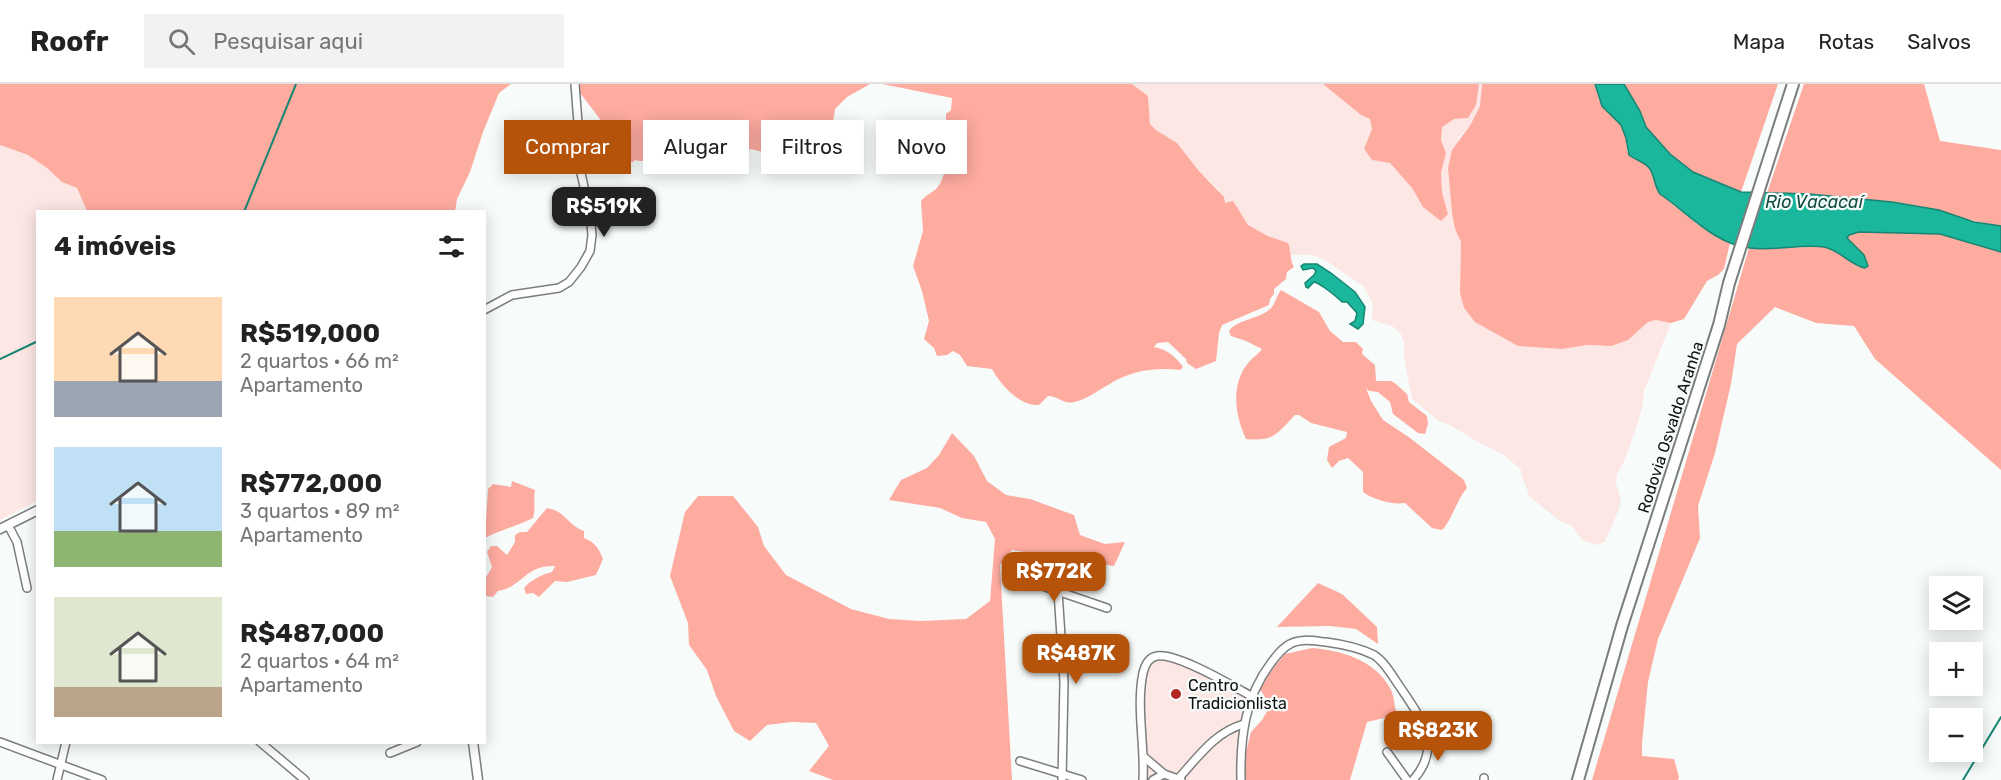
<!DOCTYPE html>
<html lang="pt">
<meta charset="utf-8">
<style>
:root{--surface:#fff;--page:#f2f2f2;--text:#222;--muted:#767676;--line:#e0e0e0;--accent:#b45309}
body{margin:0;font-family:Rubik,sans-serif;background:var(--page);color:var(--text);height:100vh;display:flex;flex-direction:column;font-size:22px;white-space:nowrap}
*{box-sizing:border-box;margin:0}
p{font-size:20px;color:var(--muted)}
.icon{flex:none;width:33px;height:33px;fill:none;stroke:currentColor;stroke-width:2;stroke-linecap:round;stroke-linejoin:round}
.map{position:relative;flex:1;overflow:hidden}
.sheet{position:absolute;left:36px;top:126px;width:450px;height:534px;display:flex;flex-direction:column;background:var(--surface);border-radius:0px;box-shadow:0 3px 15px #0003}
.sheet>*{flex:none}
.hud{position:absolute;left:504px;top:36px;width:570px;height:54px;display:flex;gap:12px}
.tools{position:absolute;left:1929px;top:492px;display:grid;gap:12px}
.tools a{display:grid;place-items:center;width:54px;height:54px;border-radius:0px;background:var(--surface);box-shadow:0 3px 15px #0003;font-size:30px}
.price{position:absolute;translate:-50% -51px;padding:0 14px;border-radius:12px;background:var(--accent);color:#fff;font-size:20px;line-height:39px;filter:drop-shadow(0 2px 3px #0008)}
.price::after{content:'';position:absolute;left:50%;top:36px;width:18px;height:14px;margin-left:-9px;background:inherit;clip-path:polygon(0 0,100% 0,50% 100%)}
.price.on{background:#222;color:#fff}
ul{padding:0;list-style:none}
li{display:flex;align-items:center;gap:18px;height:150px;padding:0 18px}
li span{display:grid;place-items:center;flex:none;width:168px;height:120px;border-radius:0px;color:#555}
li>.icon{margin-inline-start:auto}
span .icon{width:72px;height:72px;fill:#fffc;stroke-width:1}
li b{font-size:26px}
h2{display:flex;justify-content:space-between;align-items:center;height:72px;padding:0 18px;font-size:26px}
.chip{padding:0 21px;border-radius:0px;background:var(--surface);box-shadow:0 3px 15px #0003;font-size:21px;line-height:54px}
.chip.on{background:var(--accent);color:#fff}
header{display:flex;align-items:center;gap:36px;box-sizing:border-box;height:84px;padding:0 30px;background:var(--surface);border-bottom:2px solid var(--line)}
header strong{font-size:28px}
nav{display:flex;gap:33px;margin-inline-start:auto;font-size:21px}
.search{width:420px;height:54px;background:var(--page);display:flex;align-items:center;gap:15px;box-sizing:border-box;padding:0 21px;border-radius:0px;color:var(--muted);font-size:22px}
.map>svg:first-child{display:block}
.green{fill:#fde7e4}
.forest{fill:#feaba0}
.water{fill:#1bb79c;stroke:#178572;stroke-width:1.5}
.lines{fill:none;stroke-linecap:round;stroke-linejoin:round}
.stream{stroke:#178572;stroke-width:2}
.minor-casing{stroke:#7a7e7d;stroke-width:10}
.tertiary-casing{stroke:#7a7e7d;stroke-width:11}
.trunk-casing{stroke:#7a7e7d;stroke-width:14}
.minor{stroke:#fff;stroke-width:7}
.tertiary{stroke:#fff;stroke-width:8}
.trunk{stroke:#fff;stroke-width:10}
.poi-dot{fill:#b42421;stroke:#f7fcfb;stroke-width:2}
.labels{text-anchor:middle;stroke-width:4.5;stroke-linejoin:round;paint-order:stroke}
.street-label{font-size:16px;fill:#0e100f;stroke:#f7fcfb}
.poi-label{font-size:16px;fill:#0e100f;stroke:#f7fcfb;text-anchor:start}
.water-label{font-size:18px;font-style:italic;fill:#124d41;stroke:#f7fcfb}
</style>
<header>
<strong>Roofr</strong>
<div class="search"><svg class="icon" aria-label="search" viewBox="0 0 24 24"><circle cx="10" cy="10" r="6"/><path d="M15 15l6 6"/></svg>Pesquisar aqui</div>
<nav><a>Mapa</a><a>Rotas</a><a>Salvos</a></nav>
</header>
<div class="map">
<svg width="2001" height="696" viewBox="0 0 2001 696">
<rect width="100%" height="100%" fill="#f7fcfb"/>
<g class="green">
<path d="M1132,0H1323L1361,31L1370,35L1372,45L1364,65L1372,76L1390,79L1412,104L1423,123L1448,129L1442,108L1441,89L1446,69L1441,56L1442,42L1476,20L1479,0H1482L1480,22L1471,40L1459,54L1448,84L1452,129L1455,145L1461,158L1460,209L1475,237L1518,262L1562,265L1588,261L1601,262L1628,256L1648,238L1656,236L1671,239L1644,307L1643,320L1637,342L1623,380L1617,390L1616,399L1621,416L1619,425L1605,458L1596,461L1582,456L1572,442L1560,437L1529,412C1527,403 1521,393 1521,386L1504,371L1476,357L1450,341L1439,337L1412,315L1404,273V259L1401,250L1392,242L1372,236L1373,220L1363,202L1328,178L1313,171H1290L1291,166L1277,156L1248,141L1233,120L1225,119L1218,105L1198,86L1177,59L1156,46L1150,40L1148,12Z"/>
<path d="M0,61L28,71L47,84L62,98L77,104L87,127L38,128L37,417L0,436Z"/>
<path d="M1173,573L1251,612L1241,696H1143L1141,608L1149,575Z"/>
</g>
<g class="forest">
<path d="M0,0H511L499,9L483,48L470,88L457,115L455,128L87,127L77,104L62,98L47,84L28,71L0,61Z"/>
<path d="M578,0H870L847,13L835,25L832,46L825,58L817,52L811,54V64L805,70L786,74L779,70L777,64L763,68L751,65L744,69L738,65L724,47L718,48L716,67L721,78L718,83L711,85L662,72C652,72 645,80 635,76L633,78L625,77C616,84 610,85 600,80L594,83H585L581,79L579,68L600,35L580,9Z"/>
<path d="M882,0H1132L1148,12L1150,40L1156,46L1177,59L1198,86L1224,113L1225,119L1233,117L1248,141L1268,152L1288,159C1292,168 1289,175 1294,183L1287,188L1286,195L1274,205V210L1270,215L1269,221L1222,241L1219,249L1216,277L1196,285L1187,279L1186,275L1168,258L1157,259L1154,263C1168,266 1175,272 1183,283L1180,286C1154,283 1130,287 1108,301C1097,307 1087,315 1074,318C1064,321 1058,312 1048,312L1039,321C1020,323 1000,300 992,285L967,282L960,271L953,267L947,271L937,272L934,264L924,255L929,237L922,207L913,182L923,147L921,117C926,111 931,109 936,105C946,96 949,65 953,52L946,42V30L951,26L952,14Z"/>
<path d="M1323,0H1479L1476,21L1468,34L1454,35L1442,43L1441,56L1446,69L1441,89L1442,108L1448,130L1441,137L1423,123L1412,104L1390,79L1372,76L1364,65L1372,45L1370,35L1361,31Z"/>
<path d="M1482,0H1595L1599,16L1621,41L1626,54L1627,67L1630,72L1646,80L1650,85L1657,106L1660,110L1697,140L1730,159L1724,185L1718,191L1707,197L1684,235L1671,239L1656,236L1648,238L1628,256L1611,262L1588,261L1562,265L1518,262L1475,238L1464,224L1460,209L1461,158L1455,145L1452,129L1448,84L1452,66L1471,40L1480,22Z"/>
<path d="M1624,0H1778L1741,108L1693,88L1670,70L1646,43L1640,27Z"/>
<path d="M1804,0H1924L1940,57L2001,66V142C1970,138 1942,126 1911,121C1863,114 1815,112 1767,109Z"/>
<path d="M1859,148L1940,150L2001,168V386L1875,275L1854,242L1816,239L1775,223L1737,260L1731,300L1715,369L1698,422L1700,454L1658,555L1648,598L1642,659V672L1674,675L1679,693L1678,696H1592L1749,164L1826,163L1839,169L1856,181L1867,176L1847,154L1849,151Z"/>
<path d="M1281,206L1319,228L1330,247L1343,258H1356L1363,265L1362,270L1375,281L1376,297H1391L1396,300L1407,310L1409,318L1427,332L1428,340L1425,350L1418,349L1393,330L1390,318L1378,308L1369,307L1366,304L1371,317L1383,336L1410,354L1464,396L1467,404C1457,415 1452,436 1442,446L1432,444L1405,419C1392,421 1374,416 1363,408V388L1348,374L1339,377L1332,384L1327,376L1329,363L1346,354L1347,348L1311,339L1299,331H1295C1277,350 1273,358 1246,355C1235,331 1230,300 1249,278C1253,273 1258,271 1262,265L1246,257L1231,252L1229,247C1237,235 1262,235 1272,223C1275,219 1277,211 1281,206Z"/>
<path d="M952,349L974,372L987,397L1006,411L1030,415L1074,431L1080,451L1105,460L1125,458L1114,482L1012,466L1000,481L1012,696H833L809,687L829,662L816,639L792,638L767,641L750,657L734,647L716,612L707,586L689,561L688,539L670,492L685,428L698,412H733L758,443L764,462L786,491L851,525L889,535L921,537L966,535L990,517L995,455L986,438L962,434L940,424L889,416L901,396L927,384L939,371Z"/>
<path d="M512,397L535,406C533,416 536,425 533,434C517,442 500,446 485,454L488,405L493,400L511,403Z"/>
<path d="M547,424C567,428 566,440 584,447V454C595,458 599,465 603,475L596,491L567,498L555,497L539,513L533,509L526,510L524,504C529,497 543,490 552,488L555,482C526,480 521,504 498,507L493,513L485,512V495L492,483L487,468L491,462H497L507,471L515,458V451L520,448H527Z"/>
<path d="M1318,499L1342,510L1377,543L1378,560L1356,545L1330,542L1277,543Z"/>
<path d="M1312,564C1340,566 1375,576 1390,604C1394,610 1394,620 1396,627L1384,634L1367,638L1350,696H1244L1245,672L1251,648L1262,636L1270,622L1260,605L1271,587L1285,570Z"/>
</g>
<g class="water">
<path d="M1595,0H1624L1640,27L1646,43L1670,70L1693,88L1741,108L1809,110L1892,118L1939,126L1974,138L2001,142V168L1940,150L1859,148L1849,151L1847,154L1864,171L1868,182L1865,184C1850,181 1840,166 1824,163C1800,160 1775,167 1750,164C1714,160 1688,129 1660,110C1654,102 1655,93 1650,85C1646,78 1635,76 1629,71L1626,54L1621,41L1602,22Z"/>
<path d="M1304,180H1317L1331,189L1355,208L1365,223L1363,240L1358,245L1350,240L1355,237L1357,229L1347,218H1342C1337,213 1320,199 1314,198L1308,204L1306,203L1305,199L1314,191L1316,187L1313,184L1303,186L1301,182Z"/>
</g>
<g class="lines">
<g class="stream">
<path d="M244,128L296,0"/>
<path d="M0,275L38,257"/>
<path d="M1963,696L2001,633"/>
</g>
<defs>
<g id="minor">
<path d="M484,226L512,211L559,204L569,198L581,183L590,167L592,151L590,129L575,63L578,39L575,0"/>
<path d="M8,441L17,458L27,504"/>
<path d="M1010,491L1107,524"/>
<path d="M1058,507L1064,598L1062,696"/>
<path d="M0,658L102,696"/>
<path d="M260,658L305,696"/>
<path d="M1387,668L1407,696"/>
<path d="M390,669L417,658"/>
<path d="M1144,673L1164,690L1181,696"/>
<path d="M1020,677L1082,696"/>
<path d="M1178,695C1198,673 1215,648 1244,640"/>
<path d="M57,696L66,658"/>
<path d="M1143,696C1145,662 1136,622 1143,589C1145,581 1149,573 1157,572C1176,568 1233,602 1251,612"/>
<path d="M1153,696L1164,690"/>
<path d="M1241,696C1240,654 1245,613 1271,579C1276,572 1282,564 1290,560C1300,554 1314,557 1326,558C1341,560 1360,564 1374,571C1385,578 1393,593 1400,603C1421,634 1443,663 1413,696"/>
<path d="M1484,696V694"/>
</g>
<g id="tertiary">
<path d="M0,445L38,426"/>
<path d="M473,658L478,696"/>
</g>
<path id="trunk" d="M1578,696L1622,542L1719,241L1729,199L1793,0"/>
</defs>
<use href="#minor" class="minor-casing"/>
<use href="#tertiary" class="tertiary-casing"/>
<use href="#trunk" class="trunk-casing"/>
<use href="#minor" class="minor"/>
<use href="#tertiary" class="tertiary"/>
<use href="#trunk" class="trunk"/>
</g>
<circle class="poi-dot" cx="1176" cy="610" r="6"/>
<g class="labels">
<g class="street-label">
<text transform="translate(1670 343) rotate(-72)" y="6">Rodovia Osvaldo Aranha</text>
</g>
<g class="poi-label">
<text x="1188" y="607">Centro<tspan x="1188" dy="18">Tradicionlista</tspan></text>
</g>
<g class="water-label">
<text x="1814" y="124">Rio Vacacaí</text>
</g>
</g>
</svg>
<div class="tools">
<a><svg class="icon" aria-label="layers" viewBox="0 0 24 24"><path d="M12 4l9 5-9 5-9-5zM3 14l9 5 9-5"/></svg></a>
<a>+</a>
<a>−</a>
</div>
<b class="price on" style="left:604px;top:154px">R$519K</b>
<b class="price" style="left:1054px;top:519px">R$772K</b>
<b class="price" style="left:1076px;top:601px">R$487K</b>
<b class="price" style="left:1438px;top:678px">R$823K</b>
<div class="hud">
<a class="chip on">Comprar</a>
<a class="chip">Alugar</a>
<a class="chip">Filtros</a>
<a class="chip">Novo</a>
</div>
<section class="sheet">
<h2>4 imóveis<svg class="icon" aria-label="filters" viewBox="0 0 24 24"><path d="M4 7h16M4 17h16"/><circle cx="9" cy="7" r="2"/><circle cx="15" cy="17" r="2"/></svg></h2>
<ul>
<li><span style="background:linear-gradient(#ffd9b3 70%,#9aa5b1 0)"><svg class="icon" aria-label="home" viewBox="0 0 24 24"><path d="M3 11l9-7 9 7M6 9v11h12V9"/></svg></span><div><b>R$519,000</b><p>2 quartos · 66 m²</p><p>Apartamento</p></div></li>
<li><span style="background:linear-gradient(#bfe0f5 70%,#8fb573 0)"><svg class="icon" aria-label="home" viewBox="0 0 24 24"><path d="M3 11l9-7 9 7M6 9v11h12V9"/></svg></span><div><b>R$772,000</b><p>3 quartos · 89 m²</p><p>Apartamento</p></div></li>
<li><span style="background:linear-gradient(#dfe7d0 75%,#b9a48a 0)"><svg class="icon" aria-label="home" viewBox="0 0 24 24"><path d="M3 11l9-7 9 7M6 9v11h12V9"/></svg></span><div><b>R$487,000</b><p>2 quartos · 64 m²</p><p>Apartamento</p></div></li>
</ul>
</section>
</div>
